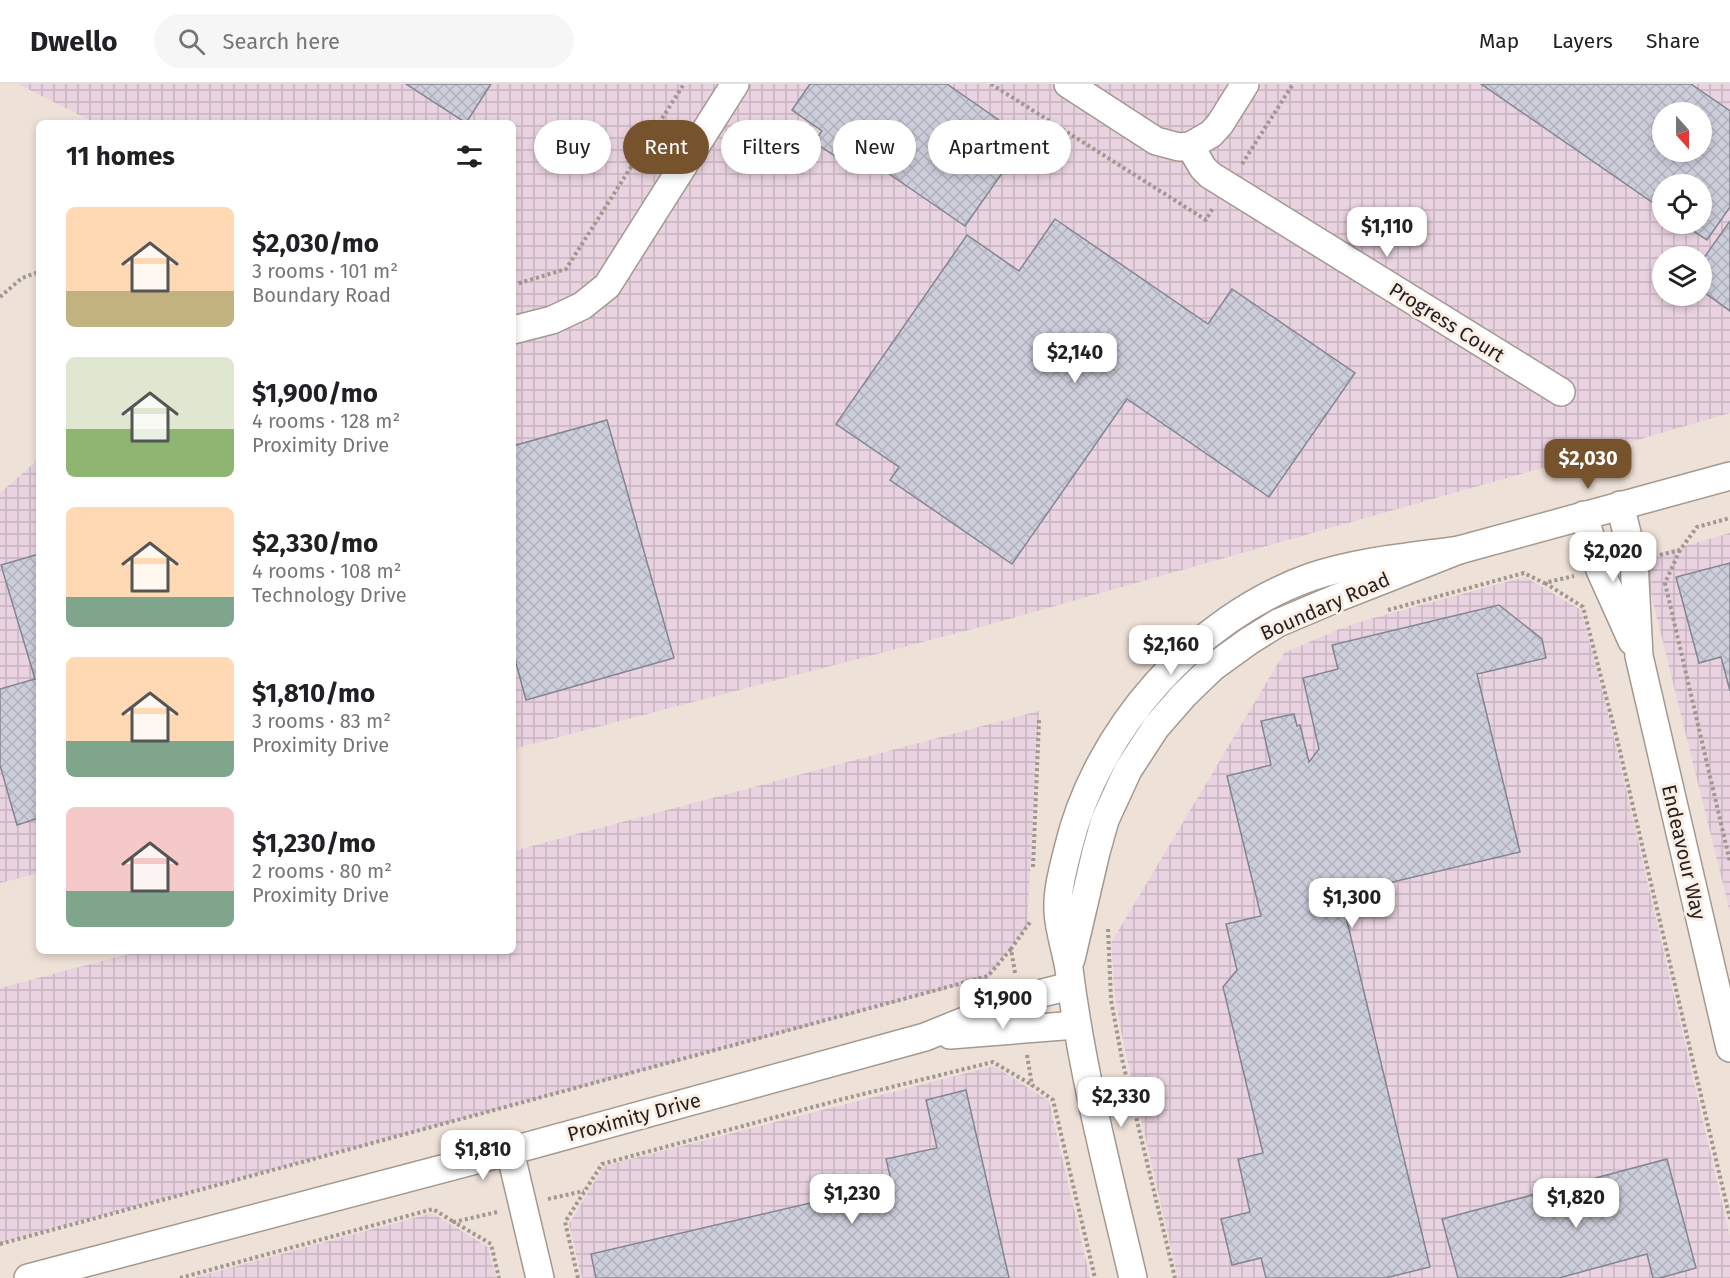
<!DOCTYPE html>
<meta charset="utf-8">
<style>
:root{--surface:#fff;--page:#f6f6f6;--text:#202124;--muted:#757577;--line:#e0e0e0;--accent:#76532c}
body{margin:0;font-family:"Fira Sans",sans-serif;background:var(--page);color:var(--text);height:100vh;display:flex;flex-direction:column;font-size:22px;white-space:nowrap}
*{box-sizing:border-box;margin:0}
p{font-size:20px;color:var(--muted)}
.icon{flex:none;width:33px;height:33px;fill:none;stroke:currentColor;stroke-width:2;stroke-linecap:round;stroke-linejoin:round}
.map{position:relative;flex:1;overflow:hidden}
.side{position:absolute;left:36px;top:36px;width:480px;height:834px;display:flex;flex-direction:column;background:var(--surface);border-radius:9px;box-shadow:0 3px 9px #0003}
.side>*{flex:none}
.banner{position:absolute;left:534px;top:36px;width:570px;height:54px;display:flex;gap:12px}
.needle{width:39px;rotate:159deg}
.fabs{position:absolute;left:1652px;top:18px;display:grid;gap:12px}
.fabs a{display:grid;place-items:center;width:60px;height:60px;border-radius:50%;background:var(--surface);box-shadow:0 3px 9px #0003;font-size:30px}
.price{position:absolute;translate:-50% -51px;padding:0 14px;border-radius:12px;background:#fff;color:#222;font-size:20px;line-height:39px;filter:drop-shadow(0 2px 3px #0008)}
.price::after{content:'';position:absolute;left:50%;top:36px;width:18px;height:14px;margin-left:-9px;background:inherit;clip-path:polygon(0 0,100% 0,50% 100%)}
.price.current{background:var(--accent);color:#fff}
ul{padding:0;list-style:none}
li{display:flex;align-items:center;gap:18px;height:150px;padding:0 30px}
li span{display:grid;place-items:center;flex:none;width:168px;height:120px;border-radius:9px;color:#555}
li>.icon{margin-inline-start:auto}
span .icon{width:72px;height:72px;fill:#fffc;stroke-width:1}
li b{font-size:26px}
h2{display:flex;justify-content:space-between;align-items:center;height:72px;padding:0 30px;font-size:26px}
.chip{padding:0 21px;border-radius:27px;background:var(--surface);box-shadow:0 3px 9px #0003;font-size:21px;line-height:54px}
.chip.current{background:var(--accent);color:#fff}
header{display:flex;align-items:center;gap:36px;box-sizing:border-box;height:84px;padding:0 30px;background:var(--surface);border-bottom:2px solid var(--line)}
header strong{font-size:28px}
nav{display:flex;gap:33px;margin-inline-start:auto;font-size:21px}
.search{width:420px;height:54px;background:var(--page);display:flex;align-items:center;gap:15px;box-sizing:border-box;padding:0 21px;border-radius:33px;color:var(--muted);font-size:22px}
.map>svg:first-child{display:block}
.industrial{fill:url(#industrial-grid);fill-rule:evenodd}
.building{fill:url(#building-cross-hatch);stroke:#858591;stroke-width:1.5;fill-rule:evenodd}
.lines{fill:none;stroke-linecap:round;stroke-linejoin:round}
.minor-casing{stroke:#a49990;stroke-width:30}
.path{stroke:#a09790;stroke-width:4;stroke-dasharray:3 3;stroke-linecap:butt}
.minor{stroke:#fff;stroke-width:27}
.labels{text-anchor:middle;stroke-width:6;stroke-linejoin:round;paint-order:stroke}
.street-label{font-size:20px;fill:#27221f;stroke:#fbeee5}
</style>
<header>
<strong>Dwello</strong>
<div class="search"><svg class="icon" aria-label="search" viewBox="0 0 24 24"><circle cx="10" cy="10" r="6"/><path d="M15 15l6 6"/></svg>Search here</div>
<nav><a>Map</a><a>Layers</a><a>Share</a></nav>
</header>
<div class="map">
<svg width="1730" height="1194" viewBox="0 0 1730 1194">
<defs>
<pattern id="industrial-grid" width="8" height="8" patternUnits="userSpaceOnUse" patternTransform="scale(1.5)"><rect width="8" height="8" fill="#e9d3e0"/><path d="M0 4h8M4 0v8" fill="none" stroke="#c8b5c0"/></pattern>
<pattern id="building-cross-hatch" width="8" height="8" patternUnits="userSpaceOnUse" patternTransform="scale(1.5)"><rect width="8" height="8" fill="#cdcedb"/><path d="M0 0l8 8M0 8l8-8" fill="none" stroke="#b0b1bc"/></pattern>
</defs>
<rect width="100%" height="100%" fill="#eee1d8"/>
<g class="industrial">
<path d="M18,0H1730V329L1521,390L984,542L513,665V39H95ZM1662,28H1701V68H1662ZM1662,100H1701V140H1662ZM1662,172H1701V212H1662Z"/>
<path d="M39,375V789L0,799V409Z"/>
<path d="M1730,449V828L1642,474Z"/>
<path d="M1525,493L1581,526L1610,637L1730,1153V1194H1178L1124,962L1115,914L1111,859L1284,569L1337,546L1366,536Z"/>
<path d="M1039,627L1027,843L988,894L0,1159V904L140,867H513V767Z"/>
<path d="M994,982L1049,1017L1090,1194H582L569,1140L604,1082Z"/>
<path d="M432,1129L488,1163L496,1194H193Z"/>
</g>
<g class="building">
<path d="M406,0H491L466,39Z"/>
<path d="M810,0H947L1026,55L965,142L844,59L835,72L814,58L822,47L792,26Z"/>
<path d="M1481,0H1691L1730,27V123L1707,156L1682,140H1701V100H1662V125ZM1662,28H1701V68H1662Z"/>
<path d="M1055,135L1208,240L1232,205L1355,289L1269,413L1127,315L1012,480L890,396L899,383L836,340L967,151L1019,187Z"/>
<path d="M1730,137V227L1701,206V178Z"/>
<path d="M607,336L674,574L526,616L513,568V350L516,361Z"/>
<path d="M39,470V734L17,741L0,681V605L35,595L1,481Z"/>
<path d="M1730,479V607L1721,573L1699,579L1676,493Z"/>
<path d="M1499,521L1542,555L1546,574L1477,590L1520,768L1359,806L1349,798L1340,808L1430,1183L1385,1194H1266L1261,1174L1232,1181L1221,1135L1250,1128L1238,1075L1263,1069L1223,903L1237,886L1226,840L1261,832L1227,692L1271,681L1261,637L1294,630L1297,642L1300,641L1309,678L1319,665L1303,594L1338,585L1332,561Z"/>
<path d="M966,1006L1009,1194H596L591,1170L892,1100L886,1075L937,1064L926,1016Z"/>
<path d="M1667,1075L1696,1184L1660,1194H1653L1647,1170L1559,1194H1458L1442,1135Z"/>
</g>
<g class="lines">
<defs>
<g id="minor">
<path d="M1068,0L1156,57L1179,63L1190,62L1211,50L1220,40L1245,0"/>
<path d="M1190,62L1203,84L1210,91L1561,308"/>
<path d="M513,246L552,236L582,222L607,202L735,0"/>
<path d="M1620,421L1634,477L1639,572L1730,964"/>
<path d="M1584,431L1600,486L1632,557"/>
<path d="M1071,875L1096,768L1105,736L1128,686L1156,643L1184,611L1213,583L1249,557L1278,539L1337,514L1459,466L1730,392"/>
<path d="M950,951L1076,941"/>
<path d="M510,1067L540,1194"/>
<path d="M28,1194L510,1067L925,953L1019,915L1070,902"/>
<path d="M1133,1194C1109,1091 1082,989 1069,885C1066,866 1059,847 1058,827C1057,807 1063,785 1068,765C1096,646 1195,534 1311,493C1359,477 1409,473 1459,466"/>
</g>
</defs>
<use href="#minor" class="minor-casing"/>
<g class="path">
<path d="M991,0L1206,136L1213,124"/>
<path d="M1242,80L1293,0"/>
<path d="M513,201L566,185L684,0"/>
<path d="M0,213L22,194L39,188"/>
<path d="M1680,466L1665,499L1730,778"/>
<path d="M1660,471L1680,466L1697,443L1730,434"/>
<path d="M1545,499L1583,523L1618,659L1730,1135"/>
<path d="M1388,526L1524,489L1544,499L1574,492"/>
<path d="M1033,783L1039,636"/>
<path d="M1108,845L1111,916L1122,975L1175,1194"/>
<path d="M1015,889L1011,865L1030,838"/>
<path d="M1027,971L1032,1001L1053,1016L1095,1194"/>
<path d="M548,1115L584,1107"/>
<path d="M497,1128L454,1138L491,1160L499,1194"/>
<path d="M0,1160L988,892L1011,865"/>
<path d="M180,1194L433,1125L454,1138"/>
<path d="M578,1194L565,1138L602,1080L843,1015L993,978L1032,1001"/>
</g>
<use href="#minor" class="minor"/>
</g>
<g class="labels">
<g class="street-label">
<text transform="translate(1447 238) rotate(32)" y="7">Progress Court</text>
<text transform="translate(1325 522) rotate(-24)" y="7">Boundary Road</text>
<text transform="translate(1684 768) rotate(77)" y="7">Endeavour Way</text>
<text transform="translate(634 1033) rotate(-15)" y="7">Proximity Drive</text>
</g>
</g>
</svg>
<div class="fabs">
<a><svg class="needle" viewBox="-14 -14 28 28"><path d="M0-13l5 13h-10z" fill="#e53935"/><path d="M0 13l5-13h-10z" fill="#757577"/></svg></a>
<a><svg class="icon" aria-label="locate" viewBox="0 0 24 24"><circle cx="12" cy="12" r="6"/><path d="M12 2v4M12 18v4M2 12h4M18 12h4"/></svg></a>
<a><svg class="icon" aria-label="layers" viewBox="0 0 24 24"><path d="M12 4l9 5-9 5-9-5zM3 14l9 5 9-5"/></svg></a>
</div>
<b class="price" style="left:1387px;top:174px">$1,110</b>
<b class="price" style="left:1075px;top:300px">$2,140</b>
<b class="price current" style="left:1588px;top:406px">$2,030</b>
<b class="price" style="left:1613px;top:499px">$2,020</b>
<b class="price" style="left:1171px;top:592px">$2,160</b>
<b class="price" style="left:1352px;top:845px">$1,300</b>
<b class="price" style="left:1003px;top:946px">$1,900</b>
<b class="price" style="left:1121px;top:1044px">$2,330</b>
<b class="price" style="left:483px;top:1097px">$1,810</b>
<b class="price" style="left:852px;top:1141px">$1,230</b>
<b class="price" style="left:1576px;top:1145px">$1,820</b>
<div class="banner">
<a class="chip">Buy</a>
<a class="chip current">Rent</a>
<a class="chip">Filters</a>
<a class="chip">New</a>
<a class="chip">Apartment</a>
</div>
<section class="side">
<h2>11 homes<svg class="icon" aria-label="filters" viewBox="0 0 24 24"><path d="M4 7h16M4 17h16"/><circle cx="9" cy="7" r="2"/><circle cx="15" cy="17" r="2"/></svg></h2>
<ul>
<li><span style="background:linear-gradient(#ffd9b3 70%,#c2b280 0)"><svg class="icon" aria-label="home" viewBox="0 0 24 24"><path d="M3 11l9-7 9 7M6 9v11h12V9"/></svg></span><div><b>$2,030/mo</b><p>3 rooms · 101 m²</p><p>Boundary Road</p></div></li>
<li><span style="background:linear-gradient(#dfe7d0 60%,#8fb573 0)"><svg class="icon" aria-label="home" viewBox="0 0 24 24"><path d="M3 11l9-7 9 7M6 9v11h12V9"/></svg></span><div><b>$1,900/mo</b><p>4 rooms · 128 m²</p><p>Proximity Drive</p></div></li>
<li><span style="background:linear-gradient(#ffd9b3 75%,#7fa58c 0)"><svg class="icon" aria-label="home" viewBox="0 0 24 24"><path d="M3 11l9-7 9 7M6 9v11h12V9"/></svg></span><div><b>$2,330/mo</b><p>4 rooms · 108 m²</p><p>Technology Drive</p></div></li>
<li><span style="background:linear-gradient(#ffd9b3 70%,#7fa58c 0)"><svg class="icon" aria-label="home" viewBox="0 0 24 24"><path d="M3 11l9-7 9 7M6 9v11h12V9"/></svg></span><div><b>$1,810/mo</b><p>3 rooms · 83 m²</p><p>Proximity Drive</p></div></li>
<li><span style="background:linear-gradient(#f6c9c9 70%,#7fa58c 0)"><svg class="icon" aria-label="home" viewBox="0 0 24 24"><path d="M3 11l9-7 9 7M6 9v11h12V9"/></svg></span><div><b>$1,230/mo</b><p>2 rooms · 80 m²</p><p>Proximity Drive</p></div></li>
</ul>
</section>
</div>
